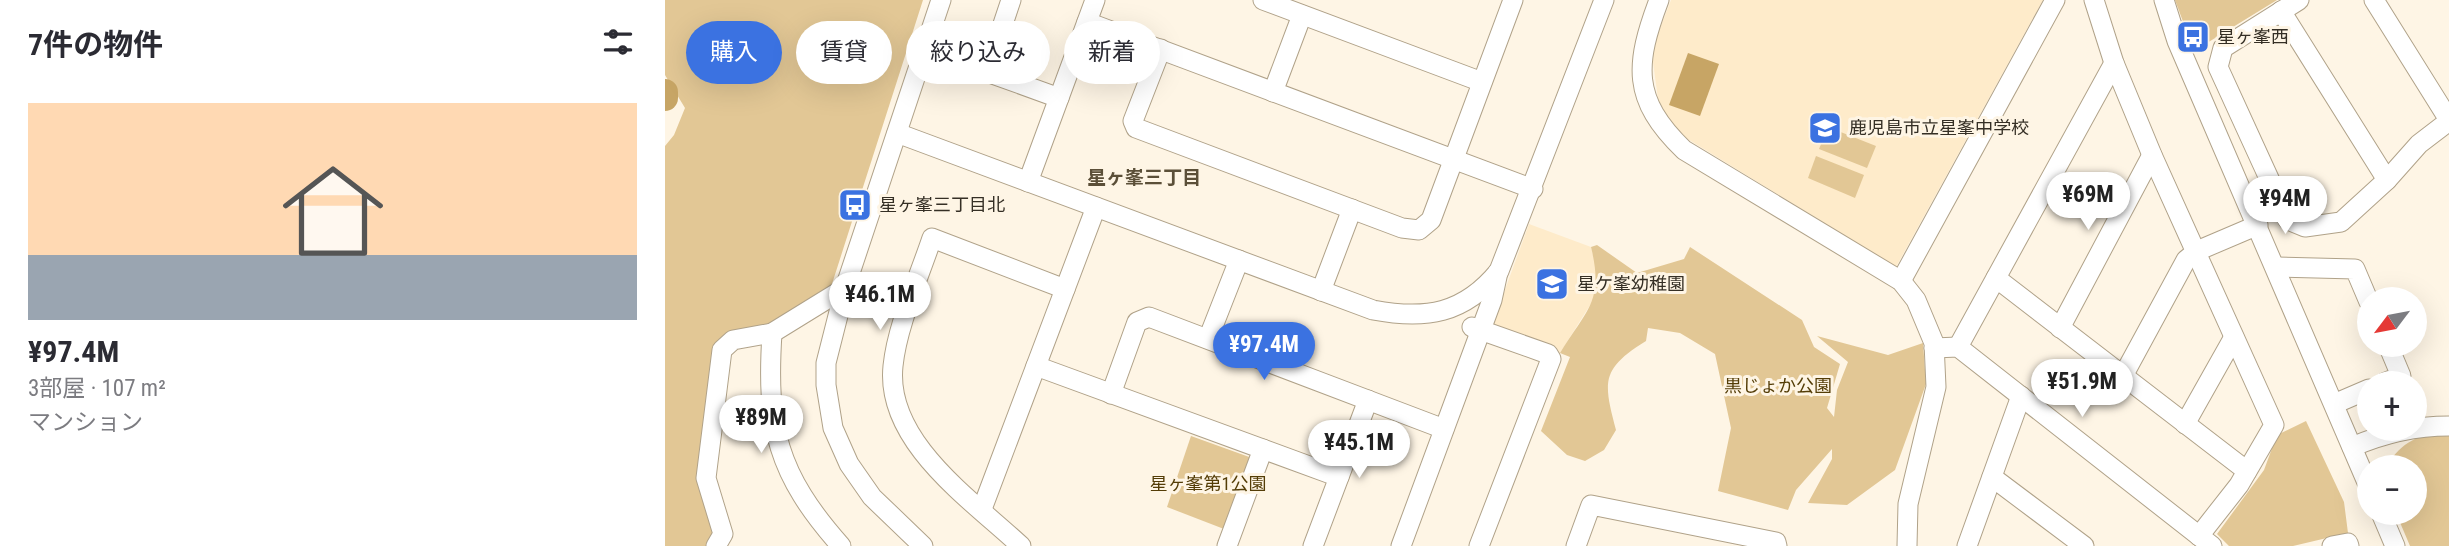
<!DOCTYPE html>
<html lang="ja">
<meta charset="utf-8">
<style>
:root{--surface:#fff;--page:#f7f7f7;--text:#2b2b33;--muted:#7c7c81;--accent:#3b72e1}
body{margin:0;font-family:"Roboto Condensed","Noto Sans JP",sans-serif;background:var(--page);color:var(--text);height:100vh;display:flex;flex-direction:column;font-size:26px;white-space:nowrap}
*{box-sizing:border-box;margin:0}
p{font-size:23px;color:var(--muted)}
.icon{flex:none;width:38px;height:38px;fill:none;stroke:currentColor;stroke-width:2;stroke-linecap:round;stroke-linejoin:round}
.map{position:relative;flex:1;overflow:hidden}
.panel{display:flex;flex-direction:column;background:var(--surface);width:665px}
.panel>*{flex:none}
.guide{position:absolute;left:21px;top:21px;width:665px;height:63px;display:flex;gap:14px}
.needle{width:46px;rotate:238deg}
.fabs{position:absolute;left:1692px;top:287px;display:grid;gap:14px}
.fabs a{display:grid;place-items:center;width:70px;height:70px;border-radius:50%;background:var(--surface);box-shadow:0 7px 28px #0002;font-size:35px}
.price{position:absolute;translate:-50% -60px;padding:0 16px;border-radius:24px;background:#fff;color:#222;font-size:23px;line-height:46px;filter:drop-shadow(0 2px 4px #0008)}
.price::after{content:'';position:absolute;left:50%;top:42px;width:21px;height:16px;margin-left:-10px;background:inherit;clip-path:polygon(0 0,100% 0,50% 100%)}
.price.active{background:var(--accent);color:#fff}
ul{padding:0;list-style:none}
li{display:grid;align-content:center;gap:14px;height:371px;padding:0 28px}
li span{display:grid;place-items:center;height:217px;border-radius:0px;color:#555}
li>.icon{margin-inline-start:auto}
span .icon{width:126px;height:126px;fill:#fffc;stroke-width:1}
li b{font-size:30px}
h2{display:flex;justify-content:space-between;align-items:center;height:84px;padding:0 28px;font-size:30px}
.tag{padding:0 24px;border-radius:32px;background:var(--surface);box-shadow:0 7px 28px #0002;font-size:24px;line-height:63px}
.tag.active{background:var(--accent);color:#fff}
main{display:flex;flex:1;min-height:0}
.map>svg:first-child{display:block}
.built{fill:#feebca}
.green{fill:#e2c795}
.water{fill:#c7a565}
.lines{fill:none;stroke-linecap:round;stroke-linejoin:round}
.river{stroke:#c7a565;stroke-width:26}
.minor-casing{stroke:#b0a289;stroke-width:21}
.minor{stroke:#fff;stroke-width:19}
.labels{text-anchor:middle;stroke-width:6;stroke-linejoin:round;paint-order:stroke}
.poi-label{font-size:18px;fill:#352f25;stroke:#fef5e5;text-anchor:start}
.park-label{font-size:18px;fill:#543d07;stroke:#fef5e5}
.neighbourhood-label{font-size:19px;font-weight:bold;fill:#5b4f38;stroke:#fef5e5}
</style>
<main>
<section class="panel">
<h2>7件の物件<svg class="icon" aria-label="filters" viewBox="0 0 24 24"><path d="M4 7h16M4 17h16"/><circle cx="9" cy="7" r="2"/><circle cx="15" cy="17" r="2"/></svg></h2>
<ul>
<li><span style="background:linear-gradient(#ffd9b3 70%,#9aa5b1 0)"><svg class="icon" aria-label="home" viewBox="0 0 24 24"><path d="M3 11l9-7 9 7M6 9v11h12V9"/></svg></span><div><b>¥97.4M</b><p>3部屋 · 107 m²</p><p>マンション</p></div></li>
</ul>
</section>
<div class="map">
<svg width="1784" height="546" viewBox="0 0 1784 546">
<rect width="100%" height="100%" fill="#fef5e5"/>
<g class="built">
<path d="M1006,0H1378L1231,267L1021,138L1003,118L993,99L988,62L989,44Z"/>
<path d="M864,224L926,247L933,275L932,294L895,353L826,328Z"/>
</g>
<g class="green">
<path d="M0,0H258L166,287L99,329L65,332L34,478L53,534L46,546H0V146L9,135L20,108L0,75Z"/>
<path d="M1510,0H1612L1529,51Z"/>
<path d="M1163,127L1211,146L1202,168L1154,149Z"/>
<path d="M1151,156L1199,175L1190,198L1143,178Z"/>
<path d="M932,245L972,273L1019,259L1025,247L1137,320L1149,347L1175,364L1162,408L1169,417L1172,390L1183,362L1152,336L1223,355L1258,343L1261,384L1230,470L1182,505L1143,503L1167,459V449L1131,490L1123,510L1053,491L1066,428L1050,354L1015,333L983,328L981,341C936,369 938,381 951,430L939,450L920,461L902,455L876,431L905,357L895,353C923,308 939,301 926,247Z"/>
<path d="M1641,421L1679,502L1683,533L1628,546H1564L1552,534L1599,470L1612,435Z"/>
<path d="M1784,433V546H1745L1731,513H1750V467H1720C1739,441 1751,434 1784,433Z"/>
<path d="M526,436L587,458L559,529L502,507Z"/>
</g>
<path class="water" d="M1023,53L1054,64L1035,116L1004,105Z"/>
<g class="lines">
<path class="river" d="M0,92V98"/>
<defs>
<g id="minor">
<path d="M346,0L322,72L394,98"/>
<path d="M598,0L817,82"/>
<path d="M994,0C970,64 966,99 1019,150L1236,281L1251,300L1269,343L1271,387L1243,504L1242,546"/>
<path d="M1429,0L1449,63L1487,155L1609,425L1574,485L1534,536"/>
<path d="M1499,0L1512,41L1704,487"/>
<path d="M1634,0L1558,48L1553,67L1623,220L1640,227L1676,222L1722,180L1754,144L1784,121"/>
<path d="M1709,0L1784,120"/>
<path d="M1616,11L1722,180"/>
<path d="M422,22L868,189"/>
<path d="M496,49L468,121L471,128L737,228L754,230L766,220L848,0"/>
<path d="M608,92L637,15"/>
<path d="M232,133L708,310C761,320 799,314 834,271L939,0"/>
<path d="M363,182L430,0"/>
<path d="M1611,267L1690,269L1704,302"/>
<path d="M1331,278L1582,471"/>
<path d="M1236,281L1390,0"/>
<path d="M656,291L687,209"/>
<path d="M807,327L883,354L886,359L814,546"/>
<path d="M1395,328L1487,155"/>
<path d="M107,333C101,427 112,474 176,546"/>
<path d="M543,339L574,260"/>
<path d="M1293,347L1449,63"/>
<path d="M1269,348L1293,347L1547,546"/>
<path d="M371,366L674,477"/>
<path d="M1458,376L1521,260L1532,251L1593,225"/>
<path d="M1719,383L1736,376L1723,345"/>
<path d="M446,394L472,322L484,317L779,429"/>
<path d="M1669,404L1704,389"/>
<path d="M1520,424L1569,337"/>
<path d="M1687,447C1717,434 1752,426 1784,426"/>
<path d="M1327,477L1419,546"/>
<path d="M317,509L431,207"/>
<path d="M1716,513L1730,546"/>
<path d="M51,546L58,534L41,478L57,350L68,340L107,333L180,288"/>
<path d="M258,546L207,497L184,464L168,428L161,385V363L180,288L276,0"/>
<path d="M356,546C307,500 220,442 228,366C232,326 254,277 267,238L400,289"/>
<path d="M562,546L598,449"/>
<path d="M648,546L703,400"/>
<path d="M736,546L827,300L833,272"/>
<path d="M911,546L926,505L1111,542L1112,546"/>
<path d="M1302,546L1356,396"/>
<path d="M1667,546L1683,543L1684,546"/>
</g>
</defs>
<use href="#minor" class="minor-casing"/>
<use href="#minor" class="minor"/>
</g>
<defs>
<symbol id="bus-square" viewBox="-11 -11 22 22"><rect x="-9" y="-9" width="18" height="18" rx="4" fill="#3b72e1" stroke="#fef5e5"/><path d="M-5-6H5V4H4V6H2V4H-2V6H-4V4H-5ZM-3.5-4V0h7V-4ZM-3.5 1.2v1.5H-2V1.2ZM2 1.2v1.5H3.5V1.2Z" fill="#fff"/></symbol>
<symbol id="school-square" viewBox="-11 -11 22 22"><rect x="-9" y="-9" width="18" height="18" rx="4" fill="#3b72e1" stroke="#fef5e5"/><path d="M0-5L7-2L0 1L-7-2ZM-4 1L0 2.5L4 1V4Q0 6-4 4Z" fill="#fff"/></symbol>
</defs>
<g fill-rule="evenodd">
<use href="#bus-square" x="1509" y="18" width="38" height="38"/>
<use href="#school-square" x="1141" y="109" width="38" height="38"/>
<use href="#bus-square" x="171" y="186" width="38" height="38"/>
<use href="#school-square" x="868" y="265" width="38" height="38"/>
</g>
<g class="labels">
<g class="poi-label">
<text x="1552" y="43">星ヶ峯西</text>
<text x="1184" y="134">鹿児島市立星峯中学校</text>
<text x="214" y="211">星ヶ峯三丁目北</text>
<text x="912" y="290">星ケ峯幼稚園</text>
</g>
<g class="park-label">
<text x="1113" y="392">黒じょか公園</text>
<text x="543" y="490">星ヶ峯第1公園</text>
</g>
<g class="neighbourhood-label">
<text x="479" y="184">星ヶ峯三丁目</text>
</g>
</g>
</svg>
<div class="fabs">
<a><svg class="needle" viewBox="-14 -14 28 28"><path d="M0-13l5 13h-10z" fill="#e53935"/><path d="M0 13l5-13h-10z" fill="#7c7c81"/></svg></a>
<a>+</a>
<a>−</a>
</div>
<b class="price" style="left:1423px;top:232px">¥69M</b>
<b class="price" style="left:1620px;top:236px">¥94M</b>
<b class="price" style="left:215px;top:332px">¥46.1M</b>
<b class="price active" style="left:599px;top:382px">¥97.4M</b>
<b class="price" style="left:1417px;top:419px">¥51.9M</b>
<b class="price" style="left:96px;top:455px">¥89M</b>
<b class="price" style="left:694px;top:480px">¥45.1M</b>
<div class="guide">
<a class="tag active">購入</a>
<a class="tag">賃貸</a>
<a class="tag">絞り込み</a>
<a class="tag">新着</a>
</div>
</div>
</main>
